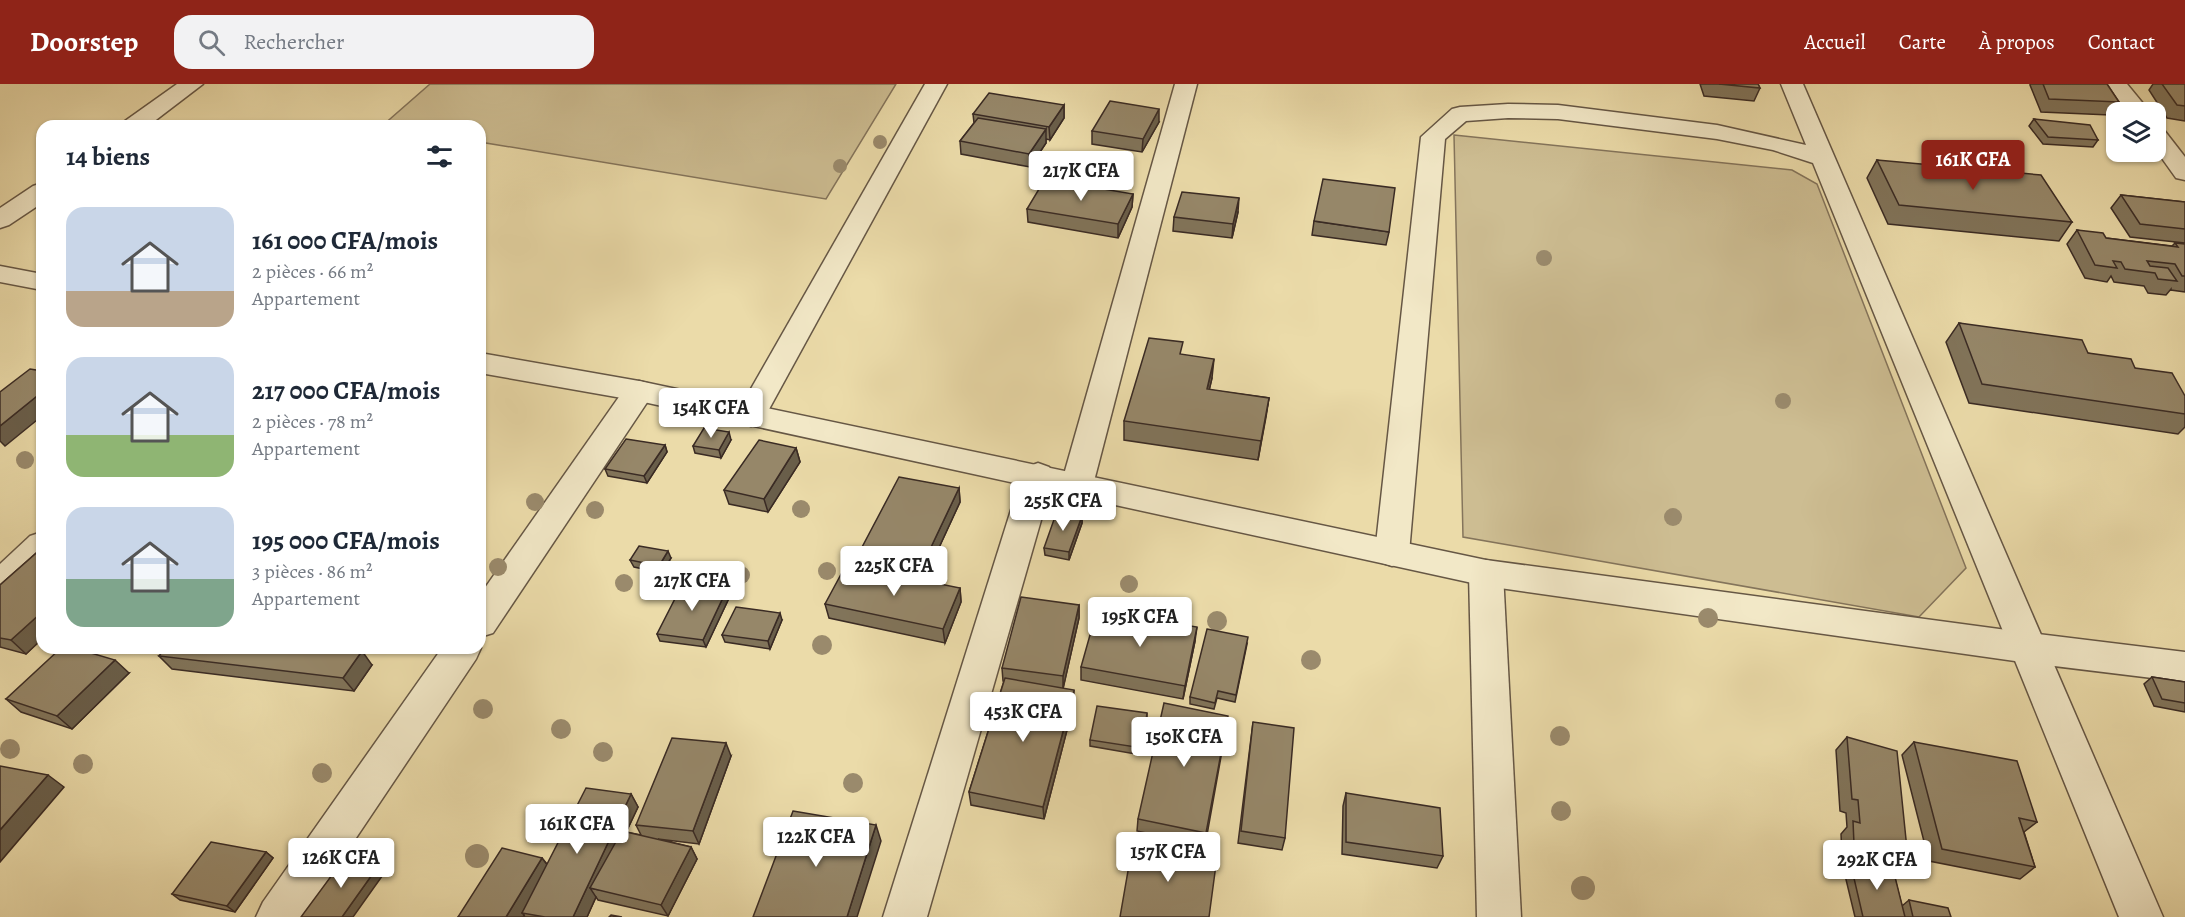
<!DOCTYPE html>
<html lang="fr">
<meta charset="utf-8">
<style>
:root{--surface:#fff;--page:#f2f2f3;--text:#1f2937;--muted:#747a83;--accent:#8f2418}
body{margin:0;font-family:Alegreya,serif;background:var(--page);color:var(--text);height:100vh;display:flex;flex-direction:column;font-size:22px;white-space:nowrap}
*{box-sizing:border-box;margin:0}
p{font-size:20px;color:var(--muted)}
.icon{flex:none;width:33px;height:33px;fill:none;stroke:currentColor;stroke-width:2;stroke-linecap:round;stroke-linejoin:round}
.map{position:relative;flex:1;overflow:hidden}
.sheet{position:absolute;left:36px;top:36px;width:450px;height:534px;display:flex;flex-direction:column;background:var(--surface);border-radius:18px;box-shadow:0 2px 4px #0004}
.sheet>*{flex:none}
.fabs{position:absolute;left:2106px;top:18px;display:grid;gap:12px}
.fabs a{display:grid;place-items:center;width:60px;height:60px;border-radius:12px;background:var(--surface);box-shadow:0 2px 4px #0004;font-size:30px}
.price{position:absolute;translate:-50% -51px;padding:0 14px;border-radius:6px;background:#fff;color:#222;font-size:20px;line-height:39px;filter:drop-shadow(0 2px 3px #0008)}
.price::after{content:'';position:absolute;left:50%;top:36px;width:18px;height:14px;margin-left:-9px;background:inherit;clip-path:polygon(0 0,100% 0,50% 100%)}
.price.current{background:var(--accent);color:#fff}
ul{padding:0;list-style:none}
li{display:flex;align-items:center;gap:18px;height:150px;padding:0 30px}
li span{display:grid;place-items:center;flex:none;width:168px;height:120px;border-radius:18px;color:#555}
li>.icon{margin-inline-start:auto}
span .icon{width:72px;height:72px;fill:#fffc;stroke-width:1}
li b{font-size:26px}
h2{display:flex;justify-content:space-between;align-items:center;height:72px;padding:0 30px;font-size:26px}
header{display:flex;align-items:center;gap:36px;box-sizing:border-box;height:84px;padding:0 30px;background:var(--accent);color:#fff}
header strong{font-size:28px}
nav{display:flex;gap:33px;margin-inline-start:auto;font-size:21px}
.search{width:420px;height:54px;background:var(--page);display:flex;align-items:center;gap:15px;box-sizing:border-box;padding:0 21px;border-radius:18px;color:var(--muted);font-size:22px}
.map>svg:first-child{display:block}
.green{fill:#cdbd92;stroke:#84745b;stroke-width:1.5}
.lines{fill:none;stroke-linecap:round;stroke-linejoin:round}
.minor-casing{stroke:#665745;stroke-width:3}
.tertiary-casing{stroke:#665745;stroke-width:3}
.minor{fill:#f2e8c7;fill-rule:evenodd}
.tertiary{fill:#f2e8c7;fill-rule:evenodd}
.tree{fill:#9a8a6c}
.wall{fill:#81745a;stroke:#3a2b24;stroke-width:1.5}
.shaded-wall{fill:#695e4a;stroke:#3a2b24;stroke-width:1.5}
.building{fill:#968769;stroke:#3a2b24;stroke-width:1.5}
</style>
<header>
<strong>Doorstep</strong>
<div class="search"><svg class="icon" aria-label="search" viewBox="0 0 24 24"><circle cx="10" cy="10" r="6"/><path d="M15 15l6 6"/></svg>Rechercher</div>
<nav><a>Accueil</a><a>Carte</a><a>À propos</a><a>Contact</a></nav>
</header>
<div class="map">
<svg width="2185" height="833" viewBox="0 0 2185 833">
<rect width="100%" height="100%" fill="#ebdba9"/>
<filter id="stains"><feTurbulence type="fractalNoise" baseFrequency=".00333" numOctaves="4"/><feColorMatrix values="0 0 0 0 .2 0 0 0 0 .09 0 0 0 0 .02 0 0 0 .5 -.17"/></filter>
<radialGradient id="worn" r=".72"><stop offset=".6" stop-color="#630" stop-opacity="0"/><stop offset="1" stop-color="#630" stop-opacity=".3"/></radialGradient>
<g class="green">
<path d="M430,0H896L826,115L480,58V42H382Z"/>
<path d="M1454,51L1792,86L1817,100L1966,484L1919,533L1463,453Z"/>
</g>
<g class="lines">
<defs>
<g id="minor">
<path d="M177,0H203L148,42H121L125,37Z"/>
<path d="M925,0H947L762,338L751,342L740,338L736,331Z"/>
<path d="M1175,0H1197L1093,401L1089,409L1077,413L1065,409L1061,401Z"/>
<path d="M1781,0H1803L2163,833H2119L1813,79L1773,66L1717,55L1558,35L1508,34L1466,37L1445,55L1409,469L1404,478L1392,482L1380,478L1375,469L1421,53L1452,25L1460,23L1508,20L1558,21L1717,41L1806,61Z"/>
<path d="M2104,0H2127L2150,28H2126Z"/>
<path d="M2156,44L2164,46L2185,73V96L2176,94L2156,66Z"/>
<path d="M42,99V119L9,141L0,144V124L33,102Z"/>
<path d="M639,297L650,300L654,307L650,314L493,549L480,553V511L628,300Z"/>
<path d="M1038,379L1049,383L1054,391L927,833H883L1022,391L1027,383Z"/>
<path d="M42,448V482L12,511L0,515V480L30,452Z"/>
<path d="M1486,476L1498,479L1503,489L1521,833H1477L1469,489L1474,479Z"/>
<path d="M480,561L481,564L476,575L303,833H256L263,818L442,564H480Z"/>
</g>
<g id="tertiary">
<path d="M0,182L42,190V206L0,198Z"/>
<path d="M480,269L639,297L1486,476L2029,549L2185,568V598L2029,579L1486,502L639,317L480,289Z"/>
</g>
</defs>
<use href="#minor" class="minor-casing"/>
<use href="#tertiary" class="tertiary-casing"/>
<use href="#minor" class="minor"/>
<use href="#tertiary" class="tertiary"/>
</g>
<g class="tree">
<circle cx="880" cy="58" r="7"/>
<circle cx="840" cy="82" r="7"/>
<circle cx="1544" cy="174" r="8"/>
<circle cx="1783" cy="317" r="8"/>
<circle cx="25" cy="376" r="9"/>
<circle cx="535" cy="418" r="9"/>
<circle cx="801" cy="425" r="9"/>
<circle cx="595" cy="426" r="9"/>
<circle cx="1673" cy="433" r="9"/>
<circle cx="498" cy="483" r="9"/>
<circle cx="827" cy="487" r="9"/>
<circle cx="741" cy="491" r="9"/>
<circle cx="624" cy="499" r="9"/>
<circle cx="1129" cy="500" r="9"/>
<circle cx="1708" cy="534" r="10"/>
<circle cx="1217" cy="537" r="10"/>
<circle cx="822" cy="561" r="10"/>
<circle cx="1311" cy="576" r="10"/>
<circle cx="483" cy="625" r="10"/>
<circle cx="561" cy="645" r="10"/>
<circle cx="1560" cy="652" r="10"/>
<circle cx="10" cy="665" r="10"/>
<circle cx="603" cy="668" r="10"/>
<circle cx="83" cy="680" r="10"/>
<circle cx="322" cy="689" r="10"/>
<circle cx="853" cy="699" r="10"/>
<circle cx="1561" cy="727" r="10"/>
<circle cx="477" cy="772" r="12"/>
<circle cx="1583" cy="804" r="12"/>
</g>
<g class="wall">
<path d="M1700,0H1758L1760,4L1754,17L1704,12Z"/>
<path d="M2030,0H2107L2119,18L2110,31L2041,28L2030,1Z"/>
<path d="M2153,0H2185V37L2167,34L2149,6Z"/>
<path d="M1064,21V34L1050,56L1046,55V59L1030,83L961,70L960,57L974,39L973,30Z"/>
<path d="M2034,35L2098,56L2093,63L2043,60L2029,42Z"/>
<path d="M1159,38L1142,68L1092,60V47Z"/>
<path d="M1877,76L2072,138L2059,157L1888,140L1867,94Z"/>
<path d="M1133,110L1132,123L1118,154L1028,138L1027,125Z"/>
<path d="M2121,111L2185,118V159L2130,153L2111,124Z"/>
<path d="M1238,128L1232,154L1173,147L1174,133Z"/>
<path d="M1314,137L1389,148L1386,161L1312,151Z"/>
<path d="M2077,146L2106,154L2172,162L2175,159L2185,160V208L2171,206V205L2166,211L2148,209L2144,202L2114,198L2111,192L2107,198L2085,194L2067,160Z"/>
<path d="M1959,239L2088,269L2135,284L2185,312V343L2178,350L1969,319L1946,258Z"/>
<path d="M1182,271L1212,294L1209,306L1269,314L1258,376L1124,356V337Z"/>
<path d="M731,356L721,374L695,369L693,362Z"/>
<path d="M665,361L667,368L647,399L608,392L605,385Z"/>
<path d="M796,364L800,378L768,428L729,420L724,406Z"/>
<path d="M959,404L960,418L925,494L863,480L860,467Z"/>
<path d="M1082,432V439L1069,476L1045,471L1044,464Z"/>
<path d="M42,464V555L26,570L0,563V501Z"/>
<path d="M671,474L662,489L634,483L630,476Z"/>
<path d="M960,504L961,518L945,559L829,534L825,520Z"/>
<path d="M730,512L706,563L660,557L657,550Z"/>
<path d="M1079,521V534L1063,604L1074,619L1044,735L971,721L969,708L1004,597H1003L1002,584Z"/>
<path d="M782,536L770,565L725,558L722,551Z"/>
<path d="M1195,557L1183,615L1081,596V583Z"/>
<path d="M1247,560L1235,618L1217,614L1214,625L1190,620V613Z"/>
<path d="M159,572L372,581L354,607L172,585Z"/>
<path d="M129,589L72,645L21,628L6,615Z"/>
<path d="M2152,593L2185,598V628L2154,622L2144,600Z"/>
<path d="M1147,636L1141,671L1090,662V656Z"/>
<path d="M1253,638L1285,754L1282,766L1238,759Z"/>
<path d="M1226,645L1205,762L1137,747L1138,735Z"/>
<path d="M1847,653L1908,775L1895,787H1893L1902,822L1909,816L1951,833H1855L1843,783L1850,777L1876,781L1842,772L1841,750L1847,743L1846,729L1840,727L1836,666Z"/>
<path d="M1914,658L2037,738L2024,748L2035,783L2020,795L1929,777L1902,671Z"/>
<path d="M731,672L699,760L658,755L691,763L697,775L668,832L598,816L596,813L587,833H525L524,831L458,833L542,774L547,780L631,710L638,723L626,748L641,751L636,741Z"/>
<path d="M1346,709L1443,772L1437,784L1342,770L1343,722Z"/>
<path d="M266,768L273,774L235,828L180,816L172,810Z"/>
</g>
<g class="shaded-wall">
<path d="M1064,21V34L1050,56L1049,43Z"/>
<path d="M1159,25V38L1142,68L1143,55Z"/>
<path d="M1046,45V59L1030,83L1029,70Z"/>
<path d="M1133,110L1132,123L1118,154V140Z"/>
<path d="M1239,114L1238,128L1232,154L1233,140Z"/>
<path d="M1214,275L1212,294L1205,325L1207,305Z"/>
<path d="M42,308V332L5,362L0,357V342Z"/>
<path d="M1269,314L1266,333L1258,376L1261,357Z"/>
<path d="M729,348L731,356L721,374L719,366Z"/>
<path d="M665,361L667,368L647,399L644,392Z"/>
<path d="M796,364L800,378L768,428L764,415Z"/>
<path d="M959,404L960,418L925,494L923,480Z"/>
<path d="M1082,432V439L1069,476V468Z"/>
<path d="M668,467L671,474L662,489L659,482Z"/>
<path d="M960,504L961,518L945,559L943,545Z"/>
<path d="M727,505L730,512L706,563L703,556Z"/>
<path d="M1079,521V534L1063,605V592Z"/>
<path d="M42,528V555L26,570L11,556Z"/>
<path d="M780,529L782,536L770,565L768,557Z"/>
<path d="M1197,543L1195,557L1183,615L1185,602Z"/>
<path d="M362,567L372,581L354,607L343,594Z"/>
<path d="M115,576L129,589L72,645L57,632Z"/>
<path d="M1074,606V619L1044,735L1043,723Z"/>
<path d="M1147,629V636L1141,671Z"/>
<path d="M726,659L731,672L699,760L693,747Z"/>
<path d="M48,691L64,703L0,778V746Z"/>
<path d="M631,710L638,723L599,806L590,804L596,813L587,833H573Z"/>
<path d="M876,741L881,757L857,833H847Z"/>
<path d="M691,763L697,775L668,832L661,821Z"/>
<path d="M266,768L273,774L235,828L227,822Z"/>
<path d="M542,774L551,786L522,829L524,831L523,833H506Z"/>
<path d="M379,781L385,788L353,833H342Z"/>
</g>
<g class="building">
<path d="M1719,0H1758L1760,4Z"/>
<path d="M2043,0H2107L2119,18L2049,15Z"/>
<path d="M2162,0H2185V22L2177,21Z"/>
<path d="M989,9L1064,21L1049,43L973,30Z"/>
<path d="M1110,17L1159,25L1143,55L1092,47Z"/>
<path d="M978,34L1046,45L1029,70L960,57Z"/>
<path d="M2034,35L2090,41L2098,56L2048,53Z"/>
<path d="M1877,76L2041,91L2072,138L1899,121Z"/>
<path d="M1045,95L1133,110L1118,140L1027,125Z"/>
<path d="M1323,95L1395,104L1389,148L1314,137Z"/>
<path d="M1182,108L1239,114L1233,140L1174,133Z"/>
<path d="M2121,111L2185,118V145L2140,140Z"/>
<path d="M2077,146L2103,149L2106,154L2178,163L2175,159L2185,160V192H2182L2175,180L2147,177L2150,182L2168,184L2177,197L2158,195L2155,189L2125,185L2121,178L2113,177L2117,184L2095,181Z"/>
<path d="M1959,239L2082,256L2088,269L2131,275L2135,284L2172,289L2185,312V330L1982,300Z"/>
<path d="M1149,254L1183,258L1180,270L1214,275L1207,305L1269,314L1261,357L1124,337Z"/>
<path d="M30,285L42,287V308L0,342V308Z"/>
<path d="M704,344L729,348L719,366L693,362Z"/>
<path d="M626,355L665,361L644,392L605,385Z"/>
<path d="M759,356L796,364L764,415L724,406Z"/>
<path d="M899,393L959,404L923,480L860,467Z"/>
<path d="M1057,427L1082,432L1069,468L1044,464Z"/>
<path d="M639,462L668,467L659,482L630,476Z"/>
<path d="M42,464V528L11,556L0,554V501Z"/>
<path d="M846,481L960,504L943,545L825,520Z"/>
<path d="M683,499L727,505L703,556L657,550Z"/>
<path d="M1021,513L1079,521L1063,592L1002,584Z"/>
<path d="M736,523L780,529L768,557L722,551Z"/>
<path d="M1097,526L1197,543L1185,602L1081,583Z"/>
<path d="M1207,545L1248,553L1236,611L1218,607L1215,619L1190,613Z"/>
<path d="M61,564H74L115,576L57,632L6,615Z"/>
<path d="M165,564H334L362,567L343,594L159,572Z"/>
<path d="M2152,593L2185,598V619L2162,615Z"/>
<path d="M1005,594L1074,606L1043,723L969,708Z"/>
<path d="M1164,619L1228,632L1206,749L1138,735Z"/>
<path d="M1097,622L1147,629L1142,664L1090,656Z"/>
<path d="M1253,638L1294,644L1285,754L1241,747Z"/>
<path d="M1847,653L1897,667L1908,775L1854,760L1853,737L1860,739L1858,716L1852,715Z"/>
<path d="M672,654L726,659L693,747L636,741Z"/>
<path d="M1914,658L2017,677L2037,738L2019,734L2035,783L1942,765Z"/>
<path d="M0,682L48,691L0,746Z"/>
<path d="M586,704L631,710L573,833H545L522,829Z"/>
<path d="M1346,709L1440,724L1443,772L1346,758Z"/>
<path d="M793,727L876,741L847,833H753Z"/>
<path d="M622,747L691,763L661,821L590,804Z"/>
<path d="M211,758L266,768L227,822L172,810Z"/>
<path d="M1133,758L1217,773L1209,833H1120Z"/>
<path d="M502,764L542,774L506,833H458Z"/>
<path d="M346,772L379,781L342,833H301Z"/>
<path d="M1850,777L1893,785L1905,833H1863Z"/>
<path d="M1909,816L1948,824L1951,833H1913Z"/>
<path d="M611,831L622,833H609Z"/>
</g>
<rect width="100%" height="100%" filter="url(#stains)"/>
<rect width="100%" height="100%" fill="url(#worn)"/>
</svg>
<div class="fabs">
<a><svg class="icon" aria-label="layers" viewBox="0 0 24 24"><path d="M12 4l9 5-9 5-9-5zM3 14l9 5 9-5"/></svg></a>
</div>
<b class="price current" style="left:1973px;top:107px">161K CFA</b>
<b class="price" style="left:1081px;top:118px">217K CFA</b>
<b class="price" style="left:711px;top:355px">154K CFA</b>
<b class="price" style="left:1063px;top:448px">255K CFA</b>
<b class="price" style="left:894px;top:513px">225K CFA</b>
<b class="price" style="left:692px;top:528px">217K CFA</b>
<b class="price" style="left:1140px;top:564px">195K CFA</b>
<b class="price" style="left:1023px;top:659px">453K CFA</b>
<b class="price" style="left:1184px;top:684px">150K CFA</b>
<b class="price" style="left:577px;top:771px">161K CFA</b>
<b class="price" style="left:816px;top:784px">122K CFA</b>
<b class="price" style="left:1168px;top:799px">157K CFA</b>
<b class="price" style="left:341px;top:805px">126K CFA</b>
<b class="price" style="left:1877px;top:807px">292K CFA</b>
<section class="sheet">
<h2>14 biens<svg class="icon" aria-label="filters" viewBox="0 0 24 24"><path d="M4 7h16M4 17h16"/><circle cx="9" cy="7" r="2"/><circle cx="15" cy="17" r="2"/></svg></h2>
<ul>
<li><span style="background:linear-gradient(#c9d6e8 70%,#b9a48a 0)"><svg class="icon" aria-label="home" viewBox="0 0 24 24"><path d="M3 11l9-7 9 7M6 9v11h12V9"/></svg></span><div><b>161 000 CFA/mois</b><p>2 pièces · 66 m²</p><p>Appartement</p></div></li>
<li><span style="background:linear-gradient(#c9d6e8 65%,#8fb573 0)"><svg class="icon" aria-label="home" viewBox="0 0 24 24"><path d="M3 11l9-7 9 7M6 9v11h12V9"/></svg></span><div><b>217 000 CFA/mois</b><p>2 pièces · 78 m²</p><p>Appartement</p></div></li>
<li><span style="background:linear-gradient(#c9d6e8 60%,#7fa58c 0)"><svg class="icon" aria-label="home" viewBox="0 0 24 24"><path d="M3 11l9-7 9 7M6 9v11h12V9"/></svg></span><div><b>195 000 CFA/mois</b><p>3 pièces · 86 m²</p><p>Appartement</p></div></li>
</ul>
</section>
</div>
